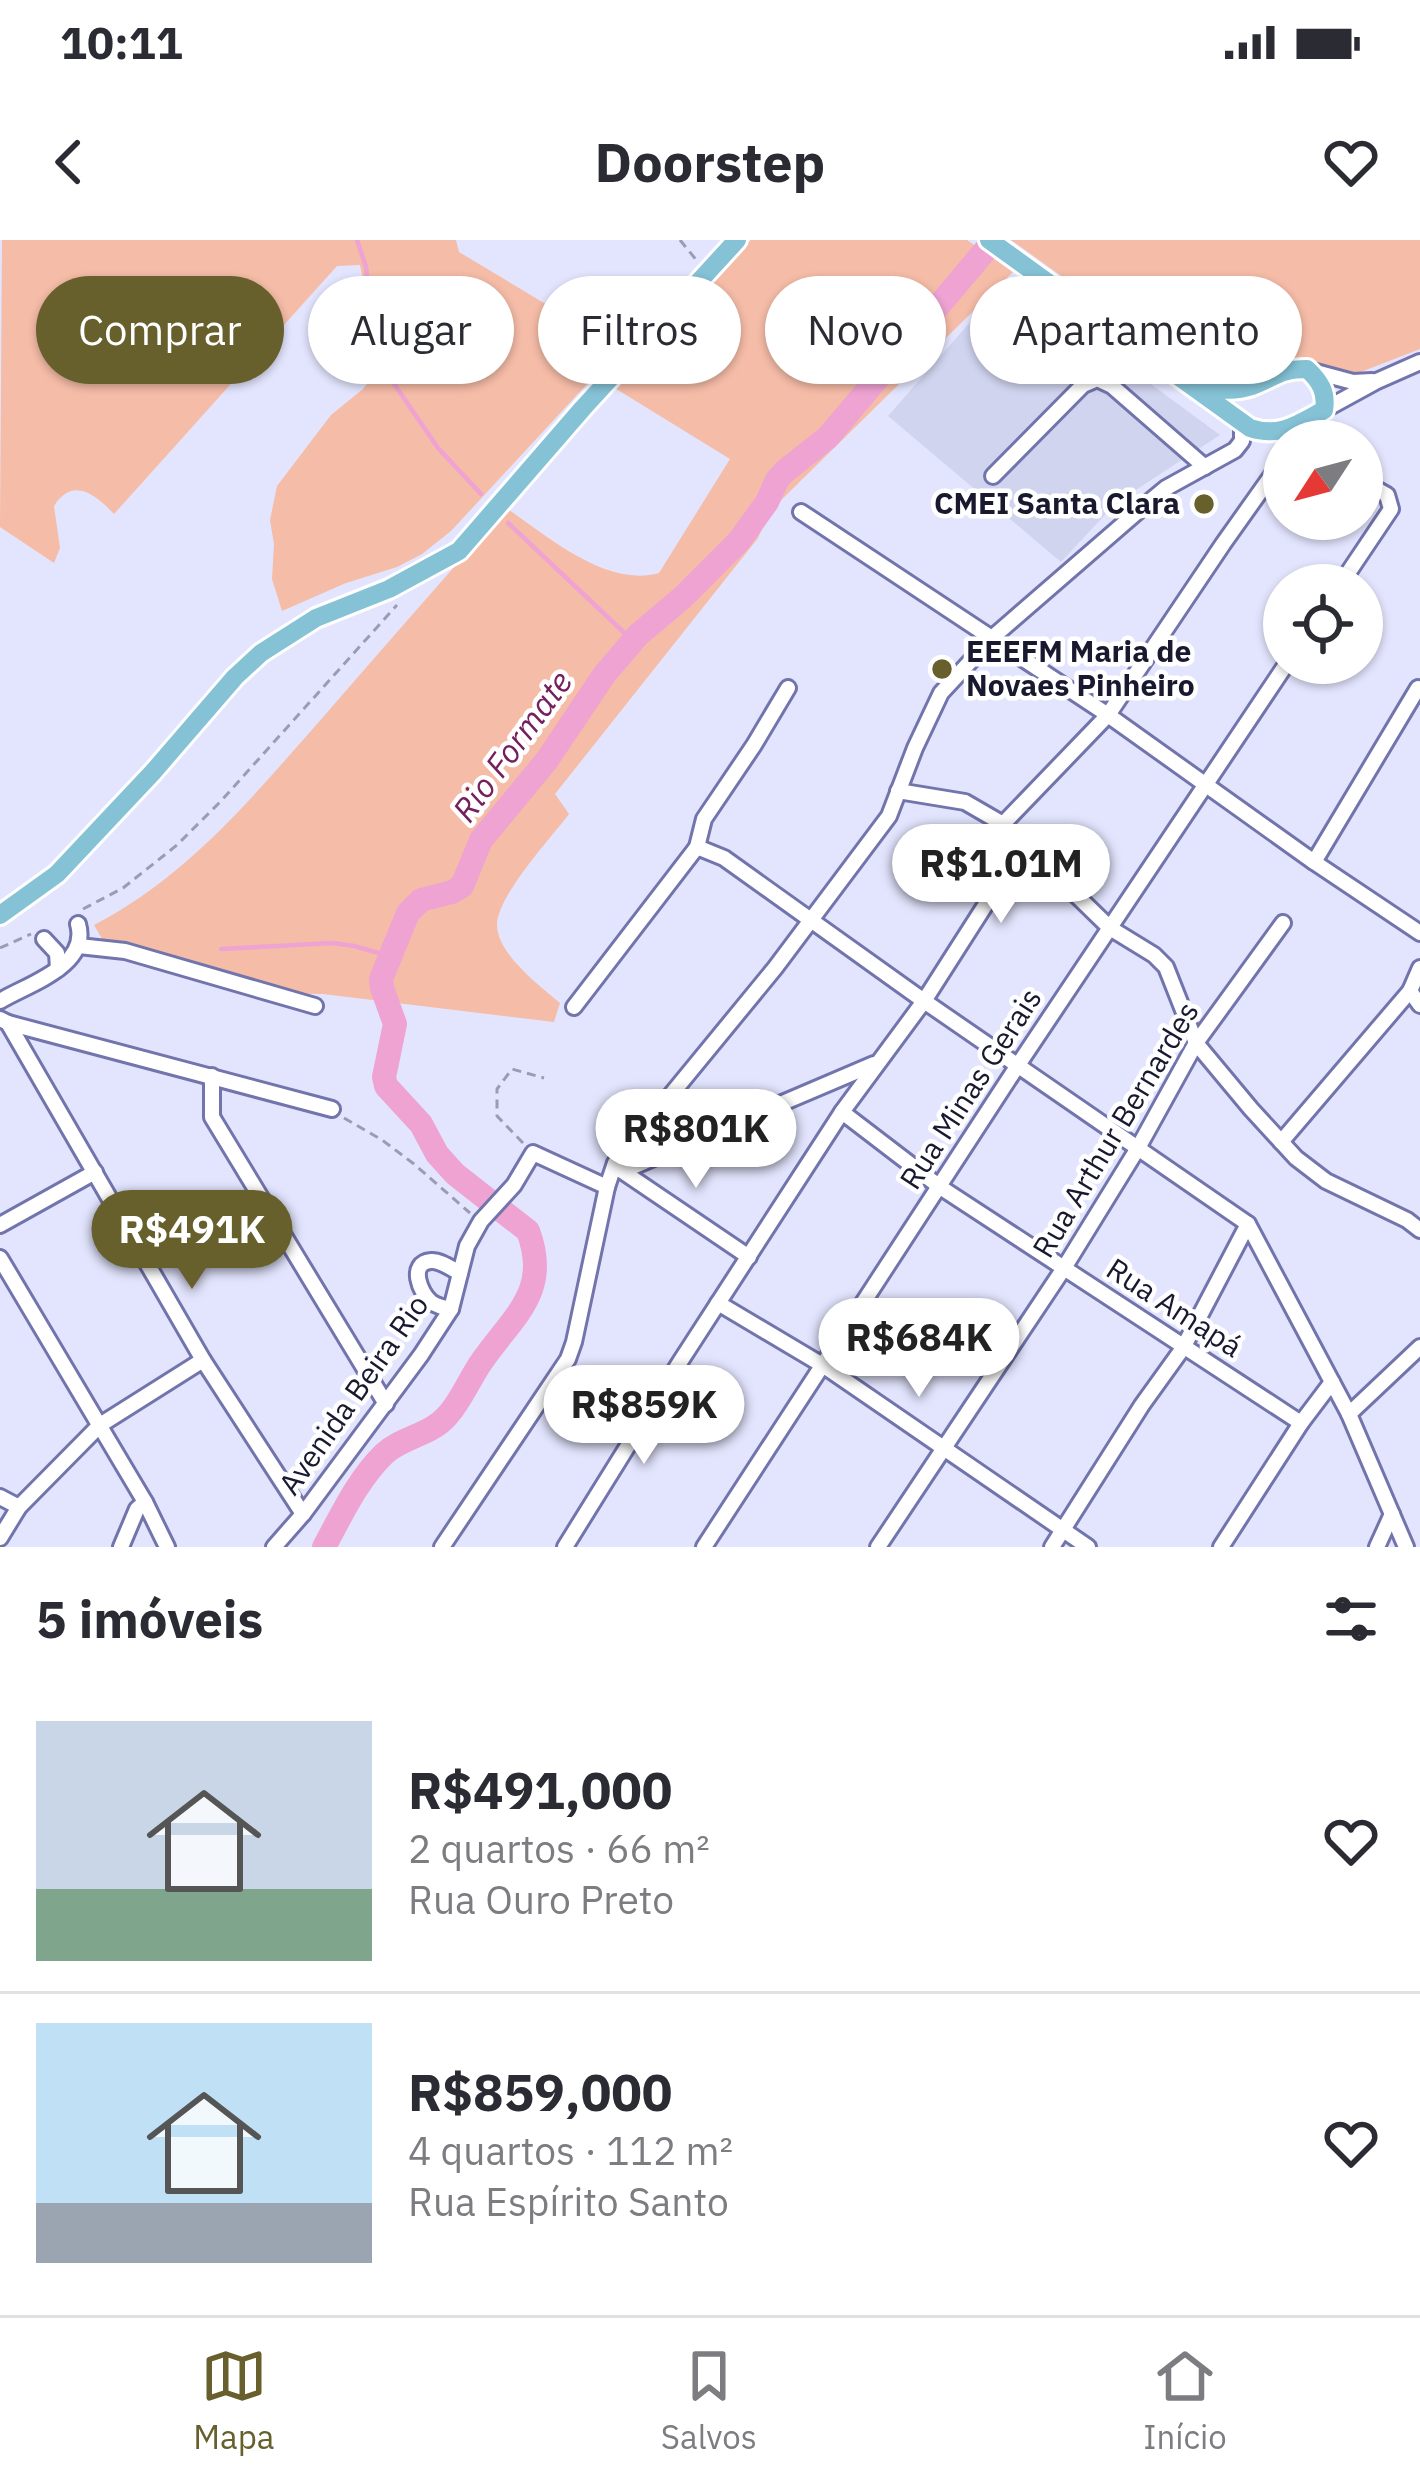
<!DOCTYPE html>
<html lang="pt">
<meta charset="utf-8">
<style>
:root{--surface:#fff;--page:#f7f7f7;--text:#2b2b33;--muted:#7c7c81;--line:#e1e1e2;--accent:#67602d}
body{margin:0;font-family:"IBM Plex Sans",sans-serif;background:var(--page);color:var(--text);height:100vh;display:flex;flex-direction:column;font-size:45px;white-space:nowrap}
*{box-sizing:border-box;margin:0}
p{font-size:39px;color:var(--muted)}
.icon{flex:none;width:66px;height:66px;fill:none;stroke:currentColor;stroke-width:2;stroke-linecap:round;stroke-linejoin:round}
.map{position:relative;height:1307px;overflow:hidden}
.details{display:flex;flex-direction:column;background:var(--surface);flex:1}
.details>*{flex:none}
.top-card{position:absolute;left:36px;top:36px;width:1350px;height:108px;display:flex;gap:24px}
.needle{width:78px;rotate:234deg}
.fabs{position:absolute;left:1263px;top:180px;display:grid;gap:24px}
.fabs a{display:grid;place-items:center;width:120px;height:120px;border-radius:50%;background:var(--surface);box-shadow:0 3px 9px #0004;font-size:60px}
.price{position:absolute;translate:-50% -102px;padding:0 27px;border-radius:42px;background:#fff;color:#222;font-size:39px;line-height:78px;filter:drop-shadow(0 3px 6px #0008)}
.price::after{content:'';position:absolute;left:50%;top:72px;width:36px;height:27px;margin-left:-18px;background:inherit;clip-path:polygon(0 0,100% 0,50% 100%)}
.price.current{background:var(--accent);color:#fff}
ul{padding:0;list-style:none}
li{display:flex;align-items:center;gap:36px;height:300px;padding:0 36px}
li+li{border-top:3px solid var(--line)}
li span{display:grid;place-items:center;flex:none;width:336px;height:240px;border-radius:0px;color:#555}
li>.icon{margin-inline-start:auto}
span .icon{width:144px;height:144px;fill:#fffc;stroke-width:1}
li b{font-size:51px}
h2{display:flex;justify-content:space-between;align-items:center;height:144px;padding:0 36px;font-size:51px}
.chip{padding:0 42px;border-radius:54px;background:var(--surface);box-shadow:0 3px 9px #0004;font-size:42px;line-height:108px}
.chip.current{background:var(--accent);color:#fff}
.status{display:flex;justify-content:space-between;align-items:center;height:84px;padding:0 60px;background:var(--surface);direction:ltr}
.status svg{height:33px;fill:currentColor}
header{display:flex;justify-content:space-between;align-items:center;height:156px;padding:0 36px;background:var(--surface);font-size:54px;font-weight:700}
.tab-bar{display:flex;justify-content:space-around;align-items:center;height:168px;border-top:3px solid var(--line);background:var(--surface);font-size:33px;color:var(--muted)}
.tab-bar a{display:grid;justify-items:center;gap:6px}
.tab-bar .current{color:var(--accent)}
.map>svg:first-child{display:block}
.built{fill:#d1d4ef}
.green{fill:#f5bca7}
.lines{fill:none;stroke-linecap:round;stroke-linejoin:round}
.stream{stroke:#eea3d2;stroke-width:4.5}
.river{stroke:#eea3d2;stroke-width:24}
.minor-casing{stroke:#7274ac;stroke-width:20}
.major-casing{stroke:#fff;stroke-width:24}
.path{stroke:#9b9cb4;stroke-width:3;stroke-dasharray:9 6;stroke-linecap:butt}
.minor{stroke:#fff;stroke-width:14}
.major{stroke:#85c2d5;stroke-width:18}
.poi-dot{fill:#67602d;stroke:#fff;stroke-width:4.5}
.labels{text-anchor:middle;stroke-width:9;stroke-linejoin:round;paint-order:stroke}
.poi-label{font-size:30px;font-weight:bold;fill:#18192f;stroke:#fff;text-anchor:end}
.street-label{font-size:30px;fill:#18192f;stroke:#fff}
.water-label{font-size:33px;font-style:italic;fill:#75205c;stroke:#fff}
</style>
<div class="status"><b>10:11</b><svg viewBox="0 0 49 12"><path d="M0 12V9h3v3zM5 12V6h3v6zM10 12V3h3v9zM15 12V0h3v12zM26 1h20v11H26zM47 4h2v5h-2z"/></svg></div>
<header><svg class="icon" aria-label="back" viewBox="0 0 24 24"><path d="M15 5l-7 7 7 7"/></svg>Doorstep<svg class="icon" aria-label="heart" viewBox="0 0 24 24"><path d="M12 20l-8-8c-3-5 5-10 8-4 3-6 11-1 8 4z"/></svg></header>
<div class="map">
<svg width="1420" height="1307" viewBox="0 0 1420 1307">
<rect width="100%" height="100%" fill="#e3e5fe"/>
<path class="built" d="M1008,39L1220,195L1116,263L1061,322L888,176Z"/>
<g class="green">
<path d="M2,0H456L459,12L549,66L650,76L451,291L422,314L397,327L346,343L282,371L272,339L274,304L270,280L277,246L331,175L363,149L381,126L360,25L337,26L114,274C96,255 73,236 54,266L60,308L54,323L0,287Z"/>
<path d="M751,0H967L1013,32L771,270L758,298L555,554L569,574C551,598 498,655 497,684C496,713 540,746 560,763L554,782L323,754L259,753L105,704L94,685C191,634 253,556 324,476C384,407 445,337 506,268C547,296 606,348 659,333L730,219L613,147L728,20Z"/>
<path d="M1011,0H1420V109L1348,137L1318,127L1246,145L1208,141Z"/>
</g>
<g class="lines">
<g class="stream">
<path d="M357,0L366,27L375,116L438,208L481,254"/>
<path d="M508,283L633,401"/>
<path d="M221,709L333,703L354,706L389,716"/>
</g>
<path class="river" d="M324,1307C341,1276 358,1239 384,1214C402,1197 431,1195 447,1176C461,1161 470,1138 482,1121C513,1076 551,1052 528,991L455,934L437,914L421,884L386,846L384,837L395,784L382,748L381,739L408,673L421,660L452,652L462,646L481,600L547,520L604,435L638,395L683,357L739,301L767,262L777,240L784,232L828,197L994,0"/>
<defs>
<g id="minor">
<path d="M1312,131L1353,142L1372,141"/>
<path d="M1324,170L1377,141L1420,122"/>
<path d="M993,236L1083,145L1097,139L1112,146L1205,227"/>
<path d="M801,272L1108,475L1314,622L1420,693"/>
<path d="M1340,345L1391,269L1387,255L1362,241"/>
<path d="M898,551L965,562L1003,584L1110,688L1154,715L1166,727L1196,803L1251,869L1296,918L1326,941L1407,980L1420,990"/>
<path d="M1003,584L1108,475L1223,304L1284,218"/>
<path d="M697,607L704,579L754,505L788,448"/>
<path d="M1314,622L1418,448"/>
<path d="M44,699L57,713L58,729"/>
<path d="M79,706L125,711L315,766"/>
<path d="M1420,728L1410,751L1420,765"/>
<path d="M0,761C28,744 90,726 78,684"/>
<path d="M574,767L697,607L724,618L924,761L1248,984L1349,1174L1406,1307"/>
<path d="M0,779L8,783L203,1120L303,1274"/>
<path d="M8,783L332,869"/>
<path d="M212,836V877L386,1164"/>
<path d="M842,872L940,947L1301,1183"/>
<path d="M1281,902L1410,751"/>
<path d="M619,929L749,1017"/>
<path d="M623,931L874,824"/>
<path d="M0,985L95,932"/>
<path d="M0,1018L145,1262L167,1307"/>
<path d="M718,1063L824,1126L1088,1307"/>
<path d="M451,1069C445,1068 437,1066 431,1062C420,1053 408,1023 431,1021C440,1020 452,1029 460,1033"/>
<path d="M1349,1174L1420,1107"/>
<path d="M0,1257L19,1267"/>
<path d="M0,1298L19,1267L100,1185L203,1120"/>
<path d="M121,1307L137,1269L145,1262"/>
<path d="M274,1307L303,1274L421,1115L451,1069L467,1006L481,981L514,945L533,913L607,947"/>
<path d="M442,1307L568,1119L574,1102L607,947L615,923L775,728L889,576L915,508L941,453L993,397L1143,267L1166,248L1235,210L1242,201V182"/>
<path d="M565,1307L680,1122L842,872L924,761L1025,603"/>
<path d="M704,1307L1018,825L1287,423"/>
<path d="M878,1307L1064,1028L1138,908L1196,803L1283,683"/>
<path d="M1052,1307L1142,1165L1183,1108L1248,984"/>
<path d="M1221,1307L1301,1183L1332,1142"/>
<path d="M1377,1307L1392,1274"/>
</g>
<g id="major">
<path d="M989,0L1250,188C1280,198 1298,184 1324,170C1327,152 1320,141 1307,129C1279,129 1276,137 1252,146C1228,154 1208,148 1186,140"/>
<path d="M0,675L57,634L153,532L235,437L261,413L316,378L389,349L459,311L583,168L737,0"/>
</g>
</defs>
<use href="#minor" class="minor-casing"/>
<use href="#major" class="major-casing"/>
<g class="path">
<path d="M680,0L698,22"/>
<path d="M83,669L123,648L177,605L221,561L397,365"/>
<path d="M0,708L31,694"/>
<path d="M344,878L382,900L414,924L470,973"/>
<path d="M523,903L497,876V849L512,829L544,838"/>
</g>
<use href="#minor" class="minor"/>
<use href="#major" class="major"/>
</g>
<g class="poi-dot">
<circle cx="1204" cy="264" r="12"/>
<circle cx="942" cy="429" r="12"/>
</g>
<g class="labels">
<g class="poi-label">
<text x="1180" y="274">CMEI Santa Clara</text>
<text x="966" y="422" text-anchor="start">EEEFM Maria de<tspan x="966" dy="34">Novaes Pinheiro</tspan></text>
</g>
<g class="street-label">
<text transform="translate(971 849) rotate(-57)" y="10">Rua Minas Gerais</text>
<text transform="translate(1116 890) rotate(-59)" y="10">Rua Arthur Bernardes</text>
<text transform="translate(1174 1068) rotate(33)" y="10">Rua Amapá</text>
<text transform="translate(354 1155) rotate(-55)" y="10">Avenida Beira Rio</text>
</g>
<g class="water-label">
<text transform="translate(512 506) rotate(-54)" y="12">Rio Formate</text>
</g>
</g>
</svg>
<div class="fabs">
<a><svg class="needle" viewBox="-14 -14 28 28"><path d="M0-13l5 13h-10z" fill="#e53935"/><path d="M0 13l5-13h-10z" fill="#7c7c81"/></svg></a>
<a><svg class="icon" aria-label="locate" viewBox="0 0 24 24"><circle cx="12" cy="12" r="6"/><path d="M12 2v4M12 18v4M2 12h4M18 12h4"/></svg></a>
</div>
<b class="price" style="left:1001px;top:686px">R$1.01M</b>
<b class="price" style="left:696px;top:951px">R$801K</b>
<b class="price current" style="left:192px;top:1052px">R$491K</b>
<b class="price" style="left:919px;top:1160px">R$684K</b>
<b class="price" style="left:644px;top:1227px">R$859K</b>
<div class="top-card">
<a class="chip current">Comprar</a>
<a class="chip">Alugar</a>
<a class="chip">Filtros</a>
<a class="chip">Novo</a>
<a class="chip">Apartamento</a>
</div>
</div>
<section class="details">
<h2>5 imóveis<svg class="icon" aria-label="filters" viewBox="0 0 24 24"><path d="M4 7h16M4 17h16"/><circle cx="9" cy="7" r="2"/><circle cx="15" cy="17" r="2"/></svg></h2>
<ul>
<li><span style="background:linear-gradient(#c9d6e8 70%,#7fa58c 0)"><svg class="icon" aria-label="home" viewBox="0 0 24 24"><path d="M3 11l9-7 9 7M6 9v11h12V9"/></svg></span><div><b>R$491,000</b><p>2 quartos · 66 m²</p><p>Rua Ouro Preto</p></div><svg class="icon" aria-label="heart" viewBox="0 0 24 24"><path d="M12 20l-8-8c-3-5 5-10 8-4 3-6 11-1 8 4z"/></svg></li>
<li><span style="background:linear-gradient(#bfe0f5 75%,#9aa5b1 0)"><svg class="icon" aria-label="home" viewBox="0 0 24 24"><path d="M3 11l9-7 9 7M6 9v11h12V9"/></svg></span><div><b>R$859,000</b><p>4 quartos · 112 m²</p><p>Rua Espírito Santo</p></div><svg class="icon" aria-label="heart" viewBox="0 0 24 24"><path d="M12 20l-8-8c-3-5 5-10 8-4 3-6 11-1 8 4z"/></svg></li>
</ul>
</section>
<nav class="tab-bar">
<a class="current"><svg class="icon" aria-label="map" viewBox="0 0 24 24"><path d="M3 6l6-2 6 2 6-2v14l-6 2-6-2-6 2zM9 4v14M15 6v14"/></svg>Mapa</a>
<a><svg class="icon" aria-label="saved" viewBox="0 0 24 24"><path d="M7 4h10v16l-5-4-5 4z"/></svg>Salvos</a>
<a><svg class="icon" aria-label="home" viewBox="0 0 24 24"><path d="M3 11l9-7 9 7M6 9v11h12V9"/></svg>Início</a>
</nav>
